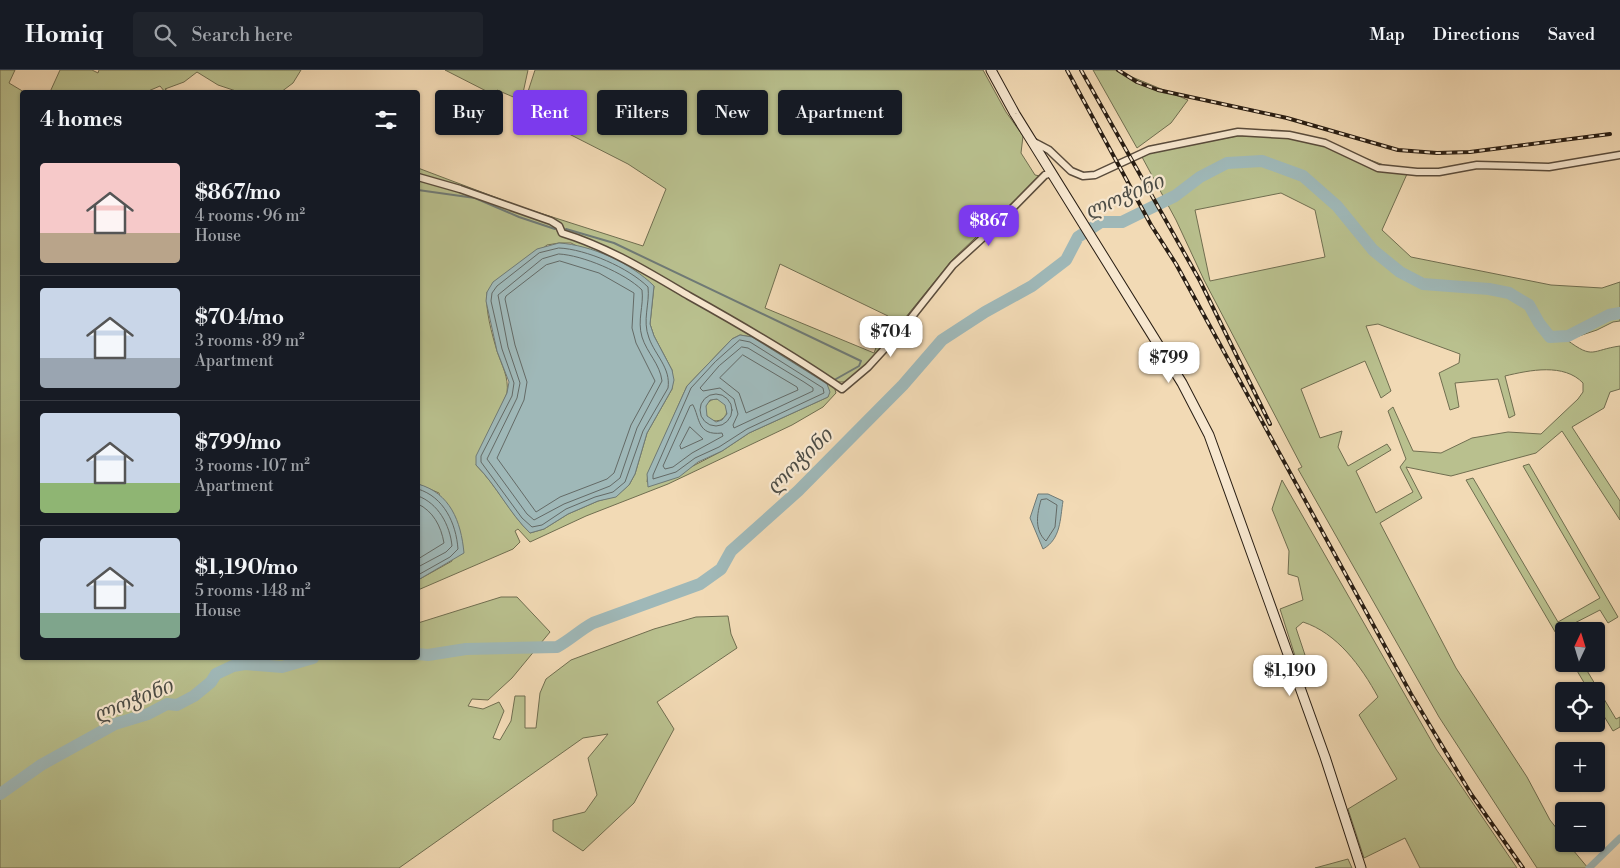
<!DOCTYPE html>
<meta charset="utf-8">
<style>
:root{--surface:#171b24;--page:#20242c;--text:#f1f3f6;--muted:#9ea1a6;--line:#363941;--accent:#7c3aed}
body{margin:0;font-family:"Libre Bodoni","Noto Serif Georgian",serif;background:var(--page);color:var(--text);height:100vh;display:flex;flex-direction:column;font-size:19px;white-space:nowrap}
*{box-sizing:border-box;margin:0}
p{font-size:16px;color:var(--muted)}
.icon{flex:none;width:28px;height:28px;fill:none;stroke:currentColor;stroke-width:2;stroke-linecap:round;stroke-linejoin:round}
.map{position:relative;flex:1;overflow:hidden}
.panel{position:absolute;left:20px;top:20px;width:400px;height:570px;display:flex;flex-direction:column;background:var(--surface);border-radius:5px;box-shadow:0 1px 4px #0004}
.panel>*{flex:none}
.guide{position:absolute;left:435px;top:20px;width:475px;height:45px;display:flex;gap:10px}
.needle{width:32px;rotate:4deg}
.tools{position:absolute;left:1555px;top:552px;display:grid;gap:10px}
.tools a{display:grid;place-items:center;width:50px;height:50px;border-radius:5px;background:var(--surface);box-shadow:0 1px 4px #0004;font-size:25px}
.price{position:absolute;translate:-50% -42px;padding:0 11px;border-radius:10px;background:#fff;color:#222;font-size:16px;line-height:32px;filter:drop-shadow(0 1px 2px #0008)}
.price::after{content:'';position:absolute;left:50%;top:30px;width:15px;height:11px;margin-left:-8px;background:inherit;clip-path:polygon(0 0,100% 0,50% 100%)}
.price.selected{background:var(--accent);color:#fff}
ul{padding:0;list-style:none}
li{display:flex;align-items:center;gap:15px;height:125px;padding:0 20px}
li+li{border-top:1px solid var(--line)}
li span{display:grid;place-items:center;flex:none;width:140px;height:100px;border-radius:5px;color:#555}
li>.icon{margin-inline-start:auto}
span .icon{width:60px;height:60px;fill:#fffc;stroke-width:1}
li b{font-size:21px}
h2{display:flex;justify-content:space-between;align-items:center;height:60px;padding:0 20px;font-size:21px}
.chip{padding:0 18px;border-radius:5px;background:var(--surface);box-shadow:0 1px 4px #0004;font-size:18px;line-height:45px}
.chip.selected{background:var(--accent);color:#fff}
header{display:flex;align-items:center;gap:30px;box-sizing:border-box;height:70px;padding:0 25px;background:var(--surface);border-bottom:1px solid var(--line)}
header strong{font-size:24px}
nav{display:flex;gap:28px;margin-inline-start:auto;font-size:18px}
.search{width:350px;height:45px;background:var(--page);display:flex;align-items:center;gap:12px;box-sizing:border-box;padding:0 18px;border-radius:5px;color:var(--muted);font-size:19px}
.map>svg:first-child{display:block}
.green{fill:#b9c08e;stroke:#706e50;fill-rule:evenodd}
.water{fill:#9fb8b8;stroke:#6f7a76;fill-rule:evenodd}
.lines{fill:none;stroke-linecap:round;stroke-linejoin:round}
.shore{stroke:#646a66;stroke-width:1}
.stream{stroke:#6f7a76;stroke-width:2}
.canal{stroke:#9fb8b8;stroke-width:7}
.river{stroke:#9fb8b8;stroke-width:12}
.minor-casing{stroke:#5a4c3c;stroke-width:9}
.secondary-casing{stroke:#281d13;stroke-width:11}
.minor{stroke:#f7e7cf;stroke-width:6}
.secondary{stroke:#f7e7cf;stroke-width:9}
.rail-casing{stroke:#281d13;stroke-width:4}
.rail{stroke:#f7e7cf;stroke-width:2;stroke-dasharray:5.5;stroke-linecap:butt}
.labels{text-anchor:middle;stroke-width:4.5;stroke-linejoin:round;paint-order:stroke}
.water-label{font-size:20px;font-style:italic;fill:#4c4c45;stroke:#f7e7cf}
</style>
<header>
<strong>Homiq</strong>
<div class="search"><svg class="icon" aria-label="search" viewBox="0 0 24 24"><circle cx="10" cy="10" r="6"/><path d="M15 15l6 6"/></svg>Search here</div>
<nav><a>Map</a><a>Directions</a><a>Saved</a></nav>
</header>
<div class="map">
<svg width="1620" height="798" viewBox="0 0 1620 798">
<rect width="100%" height="100%" fill="#f2dab5"/>
<filter id="stains"><feTurbulence type="fractalNoise" baseFrequency=".004" numOctaves="4"/><feColorMatrix values="0 0 0 0 .2 0 0 0 0 .09 0 0 0 0 .02 0 0 0 .5 -.17"/></filter>
<radialGradient id="worn" r=".72"><stop offset=".6" stop-color="#630" stop-opacity="0"/><stop offset="1" stop-color="#630" stop-opacity=".3"/></radialGradient>
<g class="green">
<path d="M0,0H15L9,13L24,22L22,588H418V553L501,527H517L550,562L512,608L488,630L472,629L468,636L483,639L499,632L504,641L493,668L500,670L511,651L515,626H525V658H536L540,623L546,609L571,590L654,559L696,547L728,546L731,564L737,578L657,632L674,659L634,733L583,781L553,761V750L585,742L597,725L588,688L608,664L583,668L399,798H0Z"/>
<path d="M60,0H92L98,3L99,0H301L293,13L281,22H239L218,15L197,2L184,12L165,19L169,22H165L160,16L146,22H50Z"/>
<path d="M445,0H528L523,23L518,29L497,20L494,25Z"/>
<path d="M535,0H983L1006,42L1023,66L1021,83L1035,105L1040,106L952,190L871,290L846,312H838L834,316L836,323L823,337L792,355L668,414L586,446L530,472L518,459L515,461L520,472L513,479L418,520V510L452,491L439,423L418,414V98L521,137L643,176L666,119L628,94L522,40ZM559,173H571L654,216L650,254L654,266L672,300V319L647,363L635,404L629,415L616,426L598,431L568,444L544,459L530,463C509,442 497,416 476,395L507,323C509,307 502,296 497,281C492,264 485,240 487,222L547,175ZM780,194L888,246L874,283L765,238ZM740,265L752,267L827,314L828,327L749,363L722,381L689,398L647,412L648,404L687,316L732,269Z"/>
<path d="M1093,0H1115L1188,30L1171,53L1137,78Z"/>
<path d="M1237,66C1262,66 1287,67 1311,72C1343,79 1376,92 1407,104L1382,160L1411,187L1551,215L1602,218L1620,212V251L1613,252L1597,260L1567,270C1594,290 1591,280 1620,276V319L1610,322L1604,338L1572,357L1620,431V450L1562,361L1536,383L1451,406L1406,397L1422,428L1380,453L1456,598L1527,707L1550,750L1564,768V774H1568L1588,798H1537L1439,647L1298,399L1302,397L1204,210L1176,150L1142,87L1153,82ZM1281,123L1315,140L1325,187L1210,211L1195,140ZM1378,254L1460,284L1459,293L1439,303L1450,340L1459,337L1455,313L1498,309L1509,348L1515,345L1505,306C1530,300 1564,293 1583,313V322L1578,329L1541,364L1508,362L1472,368L1441,383L1413,381L1393,337L1388,341L1406,389L1400,397L1413,422L1376,443L1356,401L1391,380L1387,374L1348,396L1338,377L1342,361L1320,368L1301,319L1365,291L1381,328L1391,321L1366,256Z"/>
<circle cx="716" cy="340" r="11"/>
<path d="M1529,394L1618,547L1608,553L1600,540L1563,559L1564,577L1466,410L1473,408L1558,552L1600,528L1523,396Z"/>
<path d="M1282,410L1436,679L1517,798H1420L1405,768L1364,788L1348,739L1397,709L1359,645L1378,627C1361,596 1337,563 1303,552L1296,558L1315,615L1305,617L1280,539L1303,530L1298,507L1288,504L1289,481L1272,439Z"/>
<path d="M1573,594H1583L1616,649L1620,647V657L1613,661L1596,633V621H1589Z"/>
<path d="M1348,789L1352,798H1315Z"/>
</g>
<g class="water">
<path d="M559,173C591,175 631,193 654,216L650,254L654,266L672,300L674,310L672,319L647,363L635,404L629,415L616,427L598,431L568,444L544,459L530,463C509,443 497,416 476,395V386L507,323L509,312L497,281L486,231L487,222L493,212L537,179Z"/>
<path d="M740,265L752,267L827,314L830,322L828,327L749,363L722,381L698,392L679,407L648,417L647,404L687,316L732,269ZM717,329L725,335L727,344L722,350L716,352L707,346L706,336L710,330Z"/>
<path d="M418,414C450,423 461,451 464,483L418,510Z"/>
<path d="M1038,424H1048L1063,431C1060,449 1061,469 1043,479L1030,448Z"/>
</g>
<g class="lines">
<g class="shore">
<path d="M559,178C586,179 629,198 648,217C650,234 642,250 649,268C655,285 671,298 668,318L643,361L625,412L613,422L595,427L566,439L542,455L532,457L522,448L481,392V386L512,326L514,313L502,279L491,231L492,223L497,216L539,183Z"/>
<path d="M559,184C582,185 625,203 642,220C644,236 637,250 642,267C647,283 660,294 662,311L637,358L620,408L610,416L564,434L534,450L527,444L487,389L517,328L520,313L508,277L498,225L542,189Z"/>
<path d="M560,191L599,203L634,223L632,258L636,273L655,311L631,355L614,403L607,409L560,427L536,442L497,388L524,330L527,312L515,275L505,229L506,226L546,195Z"/>
<path d="M740,270L750,272L823,318L824,323L747,359L719,377L695,388L676,402L653,409V405L691,318L715,292Z"/>
<path d="M742,277L748,278L804,312L813,318V321L734,358L733,355L738,344L734,329L720,318L703,321L700,318L719,296Z"/>
<path d="M743,285L797,317L798,320L746,343L739,323L720,308Z"/>
<circle cx="716" cy="340" r="16"/>
<path d="M693,335C700,348 697,366 722,363L723,366L692,383L673,397L665,399L663,396L690,336Z"/>
<path d="M690,357L703,369L681,379L680,376Z"/>
<path d="M418,419C444,427 456,453 458,479L450,487L418,505"/>
<path d="M418,426C438,433 450,455 452,476L446,482L418,497"/>
<path d="M1047,429L1057,435L1055,457L1046,471C1034,460 1037,444 1041,430Z"/>
<path d="M418,434C433,441 441,456 444,473L418,489"/>
</g>
<g class="stream">
<path d="M418,120L475,128L519,147L555,159"/>
<path d="M566,159L614,173L861,291L859,296L836,309"/>
</g>
<path class="canal" d="M1589,798L1620,768"/>
<g class="river">
<path d="M418,584L428,585L466,579L557,577C570,570 580,560 593,553L700,514L721,499L731,481L798,421L903,315L942,270L985,242L1032,216L1066,190L1078,167L1101,152H1122L1175,126L1200,107L1227,93L1262,91L1303,106L1337,136L1373,180L1400,202L1423,214L1489,219L1509,223L1529,235L1539,253L1550,267L1568,266L1609,245L1620,243"/>
<path d="M0,724L41,695L115,654L148,644L167,634L177,635L194,626L211,612L216,604L233,596L245,594L282,597L313,588"/>
</g>
<defs>
<g id="minor">
<path d="M1032,71L1049,80L1071,101L1083,106L1095,105L1149,80L1238,62L1289,65L1325,73L1378,98L1417,102H1439L1477,95L1549,97L1620,85"/>
<path d="M418,107L460,119L551,151L559,156L562,163C608,177 648,202 689,226C741,255 793,285 842,319L868,297L899,263L953,195L987,164L1045,105L1052,103"/>
</g>
<path id="secondary" d="M991,0L1015,44L1182,313L1209,365L1325,687L1361,798"/>
</defs>
<use href="#minor" class="minor-casing"/>
<use href="#secondary" class="secondary-casing"/>
<use href="#minor" class="minor"/>
<use href="#secondary" class="secondary"/>
<defs>
<g id="rail">
<path d="M1067,0L1151,155L1176,194L1411,624L1471,724L1523,798"/>
<path d="M1081,0L1200,211L1270,354"/>
<path d="M1118,0L1137,12L1158,20L1287,48L1398,80L1437,83L1470,82L1610,64"/>
</g>
</defs>
<use href="#rail" class="rail-casing"/>
<use href="#rail" class="rail"/>
</g>
<g class="labels">
<g class="water-label">
<text transform="translate(1124 126) rotate(-23)" y="7">ლოჭინი</text>
<text transform="translate(799 391) rotate(-45)" y="7">ლოჭინი</text>
<text transform="translate(133 630) rotate(-22)" y="7">ლოჭინი</text>
</g>
</g>
<rect width="100%" height="100%" filter="url(#stains)"/>
<rect width="100%" height="100%" fill="url(#worn)"/>
</svg>
<div class="tools">
<a><svg class="needle" viewBox="-14 -14 28 28"><path d="M0-13l5 13h-10z" fill="#e53935"/><path d="M0 13l5-13h-10z" fill="#9ea1a6"/></svg></a>
<a><svg class="icon" aria-label="locate" viewBox="0 0 24 24"><circle cx="12" cy="12" r="6"/><path d="M12 2v4M12 18v4M2 12h4M18 12h4"/></svg></a>
<a>+</a>
<a>−</a>
</div>
<b class="price selected" style="left:989px;top:177px">$867</b>
<b class="price" style="left:891px;top:288px">$704</b>
<b class="price" style="left:1169px;top:314px">$799</b>
<b class="price" style="left:1290px;top:627px">$1,190</b>
<div class="guide">
<a class="chip">Buy</a>
<a class="chip selected">Rent</a>
<a class="chip">Filters</a>
<a class="chip">New</a>
<a class="chip">Apartment</a>
</div>
<section class="panel">
<h2>4 homes<svg class="icon" aria-label="filters" viewBox="0 0 24 24"><path d="M4 7h16M4 17h16"/><circle cx="9" cy="7" r="2"/><circle cx="15" cy="17" r="2"/></svg></h2>
<ul>
<li><span style="background:linear-gradient(#f6c9c9 70%,#b9a48a 0)"><svg class="icon" aria-label="home" viewBox="0 0 24 24"><path d="M3 11l9-7 9 7M6 9v11h12V9"/></svg></span><div><b>$867/mo</b><p>4 rooms · 96 m²</p><p>House</p></div></li>
<li><span style="background:linear-gradient(#c9d6e8 70%,#9aa5b1 0)"><svg class="icon" aria-label="home" viewBox="0 0 24 24"><path d="M3 11l9-7 9 7M6 9v11h12V9"/></svg></span><div><b>$704/mo</b><p>3 rooms · 89 m²</p><p>Apartment</p></div></li>
<li><span style="background:linear-gradient(#c9d6e8 70%,#8fb573 0)"><svg class="icon" aria-label="home" viewBox="0 0 24 24"><path d="M3 11l9-7 9 7M6 9v11h12V9"/></svg></span><div><b>$799/mo</b><p>3 rooms · 107 m²</p><p>Apartment</p></div></li>
<li><span style="background:linear-gradient(#c9d6e8 75%,#7fa58c 0)"><svg class="icon" aria-label="home" viewBox="0 0 24 24"><path d="M3 11l9-7 9 7M6 9v11h12V9"/></svg></span><div><b>$1,190/mo</b><p>5 rooms · 148 m²</p><p>House</p></div></li>
</ul>
</section>
</div>
